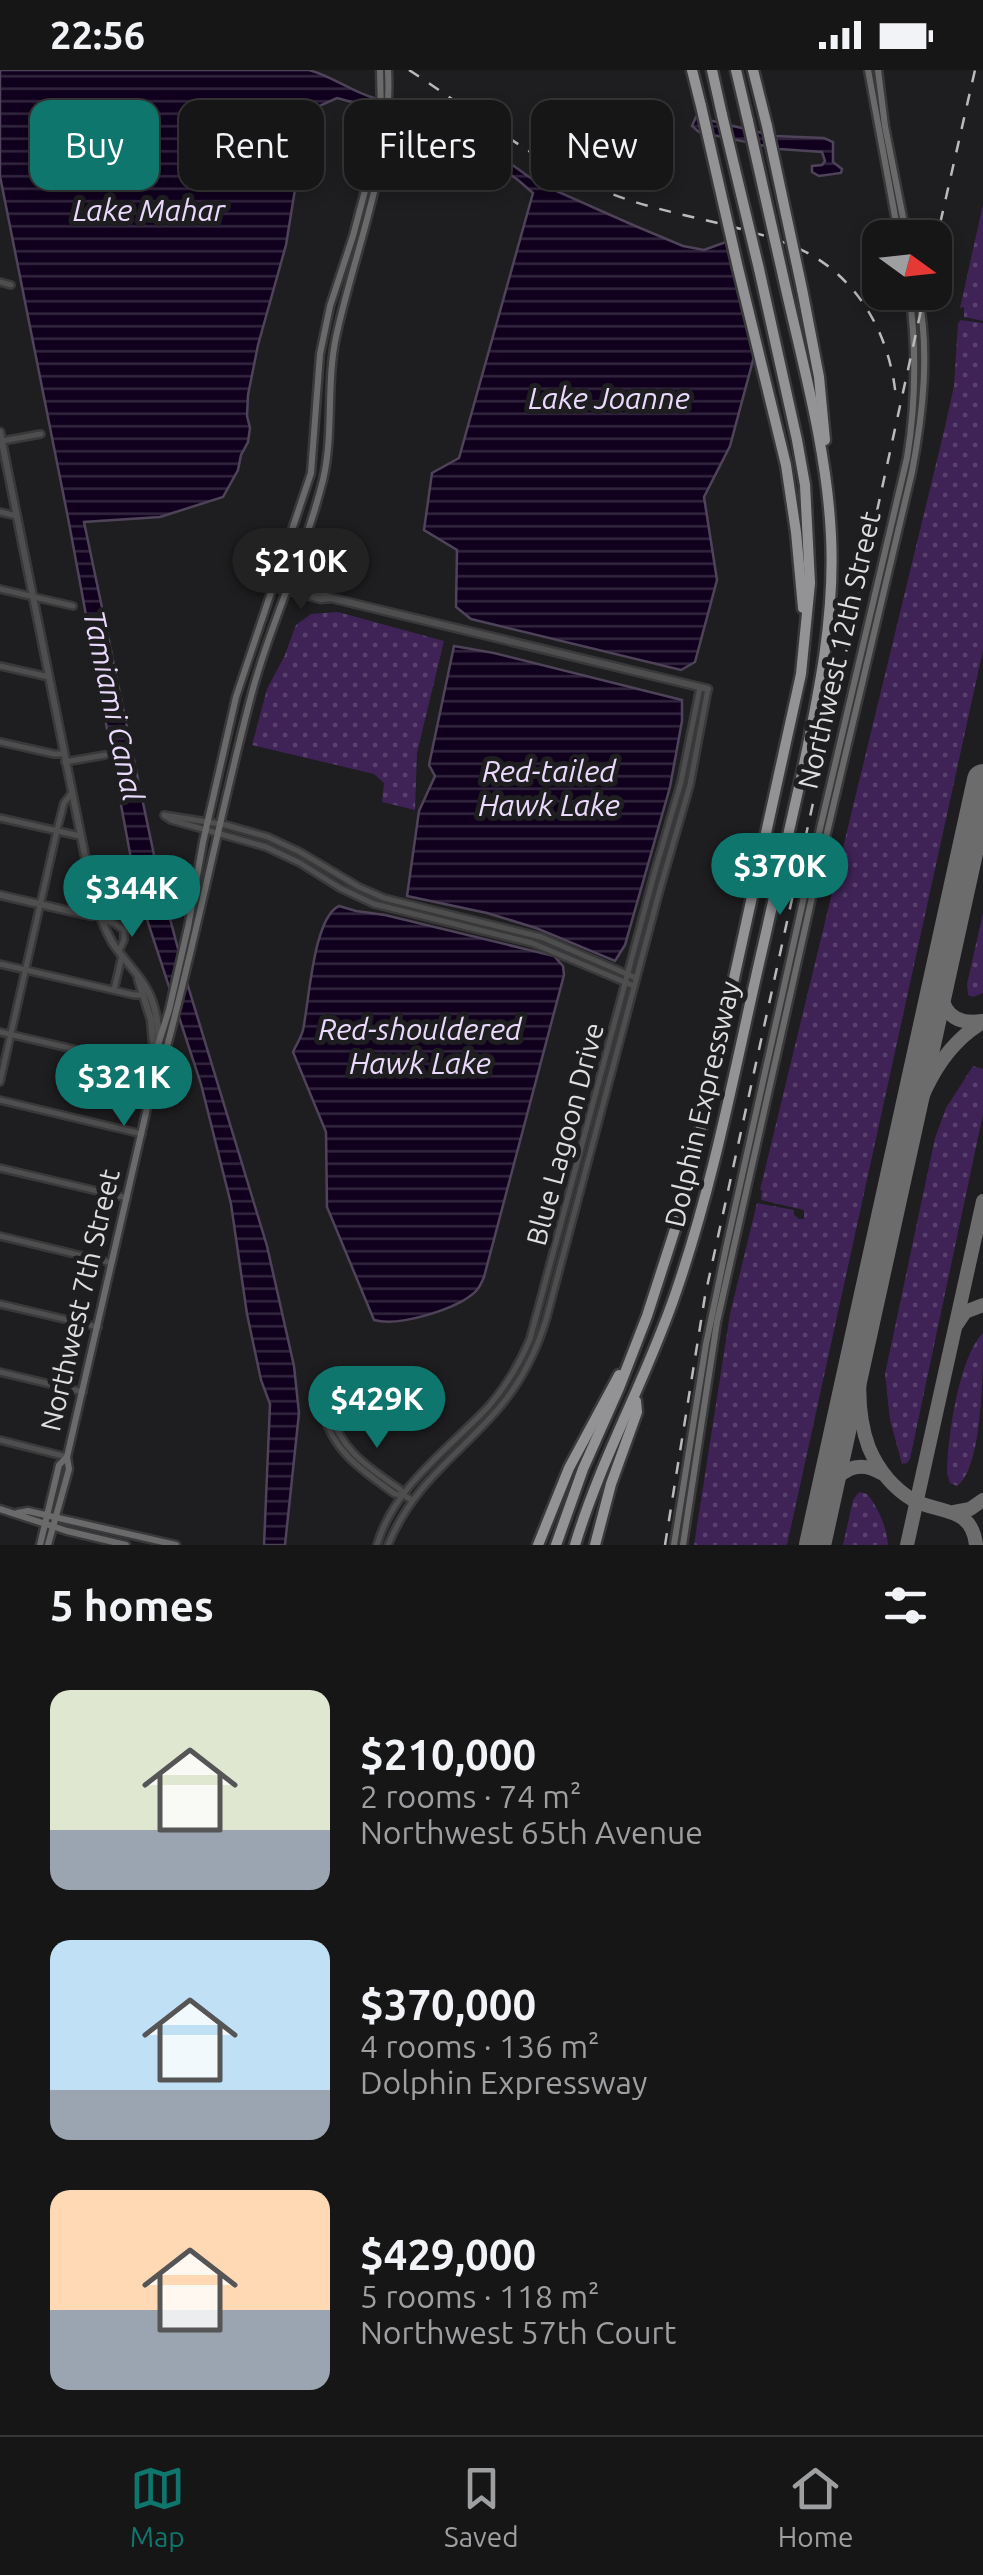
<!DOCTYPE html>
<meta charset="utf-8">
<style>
:root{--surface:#161617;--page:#1f1f20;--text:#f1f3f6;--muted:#9e9fa1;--line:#353536;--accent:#0f766e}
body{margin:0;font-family:Ubuntu,sans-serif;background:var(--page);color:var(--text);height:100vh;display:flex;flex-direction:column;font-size:38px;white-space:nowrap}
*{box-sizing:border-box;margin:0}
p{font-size:32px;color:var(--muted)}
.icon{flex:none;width:55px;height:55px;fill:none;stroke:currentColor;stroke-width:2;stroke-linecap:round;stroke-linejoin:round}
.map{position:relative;height:1475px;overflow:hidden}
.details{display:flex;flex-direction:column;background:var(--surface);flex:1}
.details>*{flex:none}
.guide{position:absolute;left:30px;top:30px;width:925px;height:90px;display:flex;gap:20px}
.needle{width:65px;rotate:105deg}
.tools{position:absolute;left:862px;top:150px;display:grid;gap:20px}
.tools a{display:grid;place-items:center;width:90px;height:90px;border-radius:20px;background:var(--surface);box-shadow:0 5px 15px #0003,0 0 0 2px var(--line);font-size:50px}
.price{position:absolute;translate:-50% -85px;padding:0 22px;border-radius:35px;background:var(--accent);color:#fff;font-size:32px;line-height:65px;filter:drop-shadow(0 2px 5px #0008)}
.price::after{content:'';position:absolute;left:50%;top:60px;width:30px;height:22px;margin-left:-15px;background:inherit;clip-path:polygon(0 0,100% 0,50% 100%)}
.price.on{background:#222;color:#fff}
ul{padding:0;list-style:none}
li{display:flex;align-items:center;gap:30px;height:250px;padding:0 50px}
li span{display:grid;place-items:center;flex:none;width:280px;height:200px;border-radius:20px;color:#555}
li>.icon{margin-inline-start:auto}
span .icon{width:120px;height:120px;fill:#fffc;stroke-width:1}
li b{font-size:42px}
h2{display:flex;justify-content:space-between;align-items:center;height:120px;padding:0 50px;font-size:42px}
.tag{padding:0 35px;border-radius:20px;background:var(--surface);box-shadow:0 5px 15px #0003,0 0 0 2px var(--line);font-size:35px;line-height:90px}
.tag.on{background:var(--accent);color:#fff}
.status{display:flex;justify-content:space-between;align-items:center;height:70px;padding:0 50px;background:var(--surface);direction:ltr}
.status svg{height:28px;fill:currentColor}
.tab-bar{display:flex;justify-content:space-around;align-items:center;height:140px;border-top:2px solid var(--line);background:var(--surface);font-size:28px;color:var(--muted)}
.tab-bar a{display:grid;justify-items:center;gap:5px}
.tab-bar .on{color:var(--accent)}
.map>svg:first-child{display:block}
.grass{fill:url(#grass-dots)}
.water{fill:url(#water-rules);stroke:#4e4358;stroke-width:2.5}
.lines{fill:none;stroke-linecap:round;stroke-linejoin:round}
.taxiway{stroke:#6c6c6d;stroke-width:14}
.runway{stroke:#6c6c6d;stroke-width:32}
.minor-casing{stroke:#39383a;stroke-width:10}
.tertiary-casing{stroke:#39383a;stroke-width:11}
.secondary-casing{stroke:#39383a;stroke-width:11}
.motorway-casing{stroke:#39383a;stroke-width:15}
.minor{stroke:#4f4e4f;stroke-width:5}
.tertiary{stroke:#4f4e4f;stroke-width:6}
.secondary{stroke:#6a6a6b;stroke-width:6}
.motorway{stroke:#939295;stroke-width:10}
.rail{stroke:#bbbabb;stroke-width:2.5;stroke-dasharray:12 12;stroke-linecap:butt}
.motorway-bridge-casing{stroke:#39383a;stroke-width:15;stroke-linecap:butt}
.motorway-bridge{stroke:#939295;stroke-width:10}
.labels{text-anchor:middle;stroke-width:10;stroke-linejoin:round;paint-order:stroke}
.street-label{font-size:28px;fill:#dfdedf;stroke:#1e1d1f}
.water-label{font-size:30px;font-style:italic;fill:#ebdafd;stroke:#1e1d1f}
</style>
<div class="status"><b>22:56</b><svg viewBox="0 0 49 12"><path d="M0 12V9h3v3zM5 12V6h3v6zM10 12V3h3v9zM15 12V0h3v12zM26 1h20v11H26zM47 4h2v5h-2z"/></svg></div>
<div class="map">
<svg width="983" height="1475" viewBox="0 0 983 1475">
<defs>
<pattern id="grass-dots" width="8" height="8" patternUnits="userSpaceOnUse" patternTransform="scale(2.5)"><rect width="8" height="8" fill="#3f2356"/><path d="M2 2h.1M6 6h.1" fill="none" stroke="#5a426e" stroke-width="1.8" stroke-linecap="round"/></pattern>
<pattern id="water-rules" width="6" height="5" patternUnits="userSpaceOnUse" patternTransform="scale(2.5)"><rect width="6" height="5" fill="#10001e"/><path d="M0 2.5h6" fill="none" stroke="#32253e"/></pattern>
</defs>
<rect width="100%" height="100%" fill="#1e1d1f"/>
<g class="grass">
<path d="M983,134V251L964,247V237L960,238Z"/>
<path d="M961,250L983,253V580L787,1475H694L730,1244L757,1133L794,1140V1145L799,1149H804V1140L761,1130L762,1120H760L944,361L954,316L958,253Z"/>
<path d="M338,542L444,571L417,683L415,740L382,732L384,713L374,704L252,675L267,619L284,587L296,555L311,544Z"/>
<path d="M983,843V923L973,927L968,925L967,914Z"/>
<path d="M973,996L983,999V1044L910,1389L907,1393L902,1394L890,1350L885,1304L935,1068L946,1038Z"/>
<path d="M983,1263C983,1298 983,1397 957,1416L950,1413L947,1403C947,1370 959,1286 983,1263Z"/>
<path d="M859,1422L867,1424C879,1439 886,1455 888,1475H843L853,1430Z"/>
</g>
<g class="water">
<path d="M0,0H309C332,6 350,21 374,28V38L337,28L317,37L308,50L304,64L286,175L258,275L248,325L247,346L250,358L248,372L241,385L238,400L223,427L160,447L84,452L158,804L188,916L267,1176L294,1296L299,1343L285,1475H264L270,1334L261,1310L247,1244L231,1134L201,1014L136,816L69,453L0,106Z"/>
<path d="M396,33L434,43L467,62L536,112L633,155L683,176L704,180L726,172L756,279L730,376L704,427L717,510L695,592L681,600L471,549L456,537L457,480L424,460L432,403L459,388L533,123L518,110L443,58L429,51L395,42Z"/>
<path d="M696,47L775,66L824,68L833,72V92L842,99L841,103L819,106L812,102V96L822,95L825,91L822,82L779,79L699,62L692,56Z"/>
<path d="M454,576L494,583L682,630V651L670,717L625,875L615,891L536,858L487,843L407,826L419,741L435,706L429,695Z"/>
<path d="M339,836L356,841L385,845L554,886L563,896L564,905L484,1207C482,1212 480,1217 476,1221C459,1239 398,1257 374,1250L327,1137L326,1062L293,982C296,975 301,968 303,960C309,933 313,848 339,836Z"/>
</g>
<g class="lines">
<g class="taxiway">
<path d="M969,775L983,722"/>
<path d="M941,899C938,929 944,957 982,951"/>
<path d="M890,1135C908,1070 920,989 983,952"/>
<path d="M877,1195C868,1253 847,1320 869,1378C878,1399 893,1418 913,1430C940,1444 972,1436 976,1475"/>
<path d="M957,1254L965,1242L983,1235"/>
<path d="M827,1424C838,1400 857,1389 881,1403"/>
<path d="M954,1442L970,1439L983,1430"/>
<path d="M907,1475L983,1131"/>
</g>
<path class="runway" d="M815,1475L983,710"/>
<defs>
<g id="minor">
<path d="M0,212L11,215"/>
<path d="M2,371L41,364"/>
<path d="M0,442L17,446"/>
<path d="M0,519L73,536"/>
<path d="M0,596L49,607"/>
<path d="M0,672L54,684H64"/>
<path d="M65,692L105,685"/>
<path d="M164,745L226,755L268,767L300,782L359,817L384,828L541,867L636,908"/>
<path d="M165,746L171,750L266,777L300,793L340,818L374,834L532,873L634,916"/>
<path d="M0,748L80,766"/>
<path d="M101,850L114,853L124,860V870L119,881"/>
<path d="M0,894L134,925H143"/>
<path d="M114,920L122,886"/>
<path d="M0,962L151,997"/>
<path d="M0,1012L58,756L64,733L71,724"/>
<path d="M0,1030L142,1064"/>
<path d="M0,1098L127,1128"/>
<path d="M0,1166L112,1193"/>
<path d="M0,1234L98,1257"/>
<path d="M0,1302L83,1322"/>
<circle cx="323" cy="1332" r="9"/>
<path d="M329,1340C342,1382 367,1396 401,1420L403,1425"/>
<path d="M323,1342C333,1382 363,1401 395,1424L403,1425L412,1430"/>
<path d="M0,1370L67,1387"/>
<path d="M377,1475C394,1416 449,1379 489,1336C506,1316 520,1293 530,1269L655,801L681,712L700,617"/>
<path d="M388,1475C414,1412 457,1387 499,1338C521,1312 536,1282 546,1250L660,819L690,715L708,619"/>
</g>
<g id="tertiary">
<path d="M0,362L92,821C97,839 103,856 112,872C122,888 136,901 145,916C155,931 158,951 159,969"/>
<path d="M277,509L323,523L330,528"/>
<path d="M274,517L321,529L331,528L708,619"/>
<path d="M0,825L91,846L99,845"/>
<path d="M138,909L151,950L154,984"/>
</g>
<g id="secondary">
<path d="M868,0L899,168"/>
<path d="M878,0L885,56L907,168"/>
<path d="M150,1023L147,1014L151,997L169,940L188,857L203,772L236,627L311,403L320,284L330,236L353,166L376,79L381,43L380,0"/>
<path d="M0,1439L67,1461L126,1475"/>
<path d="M17,1443L28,1441L176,1475"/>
<path d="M40,1475L59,1395L67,1387"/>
<path d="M48,1475L69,1399L67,1387L150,1025L156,1017C192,891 216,761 249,634C268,558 304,486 323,410C334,363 326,314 336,267C355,178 393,92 388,0"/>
<path d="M674,1475L706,1274L726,1178L803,831L907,388C916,332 917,279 909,222"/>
<path d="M683,1475L717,1252L817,805L912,402C923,344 930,281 918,222"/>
</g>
<g id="motorway">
<path d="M692,0L701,36"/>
<path d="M712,0L722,45"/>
<path d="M736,0L748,51"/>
<path d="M753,0L767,56"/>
<path d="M738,198L786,395L796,462L803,538"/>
<path d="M802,219L819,307L825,370"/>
<path d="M538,1475L569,1398L619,1305"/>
<path d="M556,1475L583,1399L619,1318L647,1246L687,1122L801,604L810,513L805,415L797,370L759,199"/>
<path d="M575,1475C601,1388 647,1308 676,1222C715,1109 736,992 763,876C776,817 790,758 803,699C819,622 835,546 831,466C827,378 802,292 783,206"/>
<path d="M595,1475L611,1414L637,1342L636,1331"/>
</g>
</defs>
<use href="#minor" class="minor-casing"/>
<use href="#tertiary" class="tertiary-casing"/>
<use href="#secondary" class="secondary-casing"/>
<use href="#motorway" class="motorway-casing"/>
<use href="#minor" class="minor"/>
<use href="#tertiary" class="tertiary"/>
<use href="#secondary" class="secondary"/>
<use href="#motorway" class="motorway"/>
<g class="rail">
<path d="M409,0C469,39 533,90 597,118C659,145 726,150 788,174C854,199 890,261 896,328"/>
<path d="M935,176L975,0"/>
<path d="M665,1475L705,1226L925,222"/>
</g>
<defs>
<g id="motorway-bridge">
<path d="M701,36L738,198"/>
<path d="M722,45L759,199"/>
<path d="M748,51L783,206"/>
<path d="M767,56L802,219"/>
</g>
</defs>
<use href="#motorway-bridge" class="motorway-bridge-casing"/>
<use href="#motorway-bridge" class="motorway-bridge"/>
</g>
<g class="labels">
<g class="street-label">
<text transform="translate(839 580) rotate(-77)" y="10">Northwest 12th Street</text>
<text transform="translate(702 1034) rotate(-77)" y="10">Dolphin Expressway</text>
<text transform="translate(565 1064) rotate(-75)" y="10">Blue Lagoon Drive</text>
<text transform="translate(80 1230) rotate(-77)" y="10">Northwest 7th Street</text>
</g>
<g class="water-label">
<text x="149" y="151">Lake Mahar</text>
<text x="609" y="339">Lake Joanne</text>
<text transform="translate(113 636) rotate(78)" y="10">Tamiami Canal</text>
<text x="549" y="712">Red-tailed<tspan x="549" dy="34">Hawk Lake</tspan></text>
<text x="420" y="970">Red-shouldered<tspan x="420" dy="34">Hawk Lake</tspan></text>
</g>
</g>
</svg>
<div class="tools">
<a><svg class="needle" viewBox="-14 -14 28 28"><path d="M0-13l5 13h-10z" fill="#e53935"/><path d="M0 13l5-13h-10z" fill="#9e9fa1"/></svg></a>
</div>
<b class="price on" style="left:301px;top:543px">$210K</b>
<b class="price" style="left:780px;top:848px">$370K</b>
<b class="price" style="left:132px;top:870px">$344K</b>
<b class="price" style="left:124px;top:1059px">$321K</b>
<b class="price" style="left:377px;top:1381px">$429K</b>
<div class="guide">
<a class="tag on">Buy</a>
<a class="tag">Rent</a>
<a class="tag">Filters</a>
<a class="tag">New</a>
</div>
</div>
<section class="details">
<h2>5 homes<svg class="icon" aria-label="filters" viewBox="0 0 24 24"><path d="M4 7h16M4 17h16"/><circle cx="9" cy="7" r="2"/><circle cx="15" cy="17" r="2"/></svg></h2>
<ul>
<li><span style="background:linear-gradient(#dfe7d0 70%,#9aa5b1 0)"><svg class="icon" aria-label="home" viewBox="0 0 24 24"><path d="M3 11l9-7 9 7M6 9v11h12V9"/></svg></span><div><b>$210,000</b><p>2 rooms · 74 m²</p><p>Northwest 65th Avenue</p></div></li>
<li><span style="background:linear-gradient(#bfe0f5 75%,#9aa5b1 0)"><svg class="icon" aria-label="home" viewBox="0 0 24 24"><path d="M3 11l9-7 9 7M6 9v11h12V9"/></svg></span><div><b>$370,000</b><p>4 rooms · 136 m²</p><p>Dolphin Expressway</p></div></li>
<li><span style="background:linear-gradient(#ffd9b3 60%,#9aa5b1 0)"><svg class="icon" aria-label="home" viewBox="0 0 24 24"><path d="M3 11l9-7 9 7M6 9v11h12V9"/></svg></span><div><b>$429,000</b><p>5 rooms · 118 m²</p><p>Northwest 57th Court</p></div></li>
</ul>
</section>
<nav class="tab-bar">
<a class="on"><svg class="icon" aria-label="map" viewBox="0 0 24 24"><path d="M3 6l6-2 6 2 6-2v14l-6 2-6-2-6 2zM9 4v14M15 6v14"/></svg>Map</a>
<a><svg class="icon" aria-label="saved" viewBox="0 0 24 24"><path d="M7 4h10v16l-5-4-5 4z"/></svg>Saved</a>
<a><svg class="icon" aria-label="home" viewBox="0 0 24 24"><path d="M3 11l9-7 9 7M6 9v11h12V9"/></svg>Home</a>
</nav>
